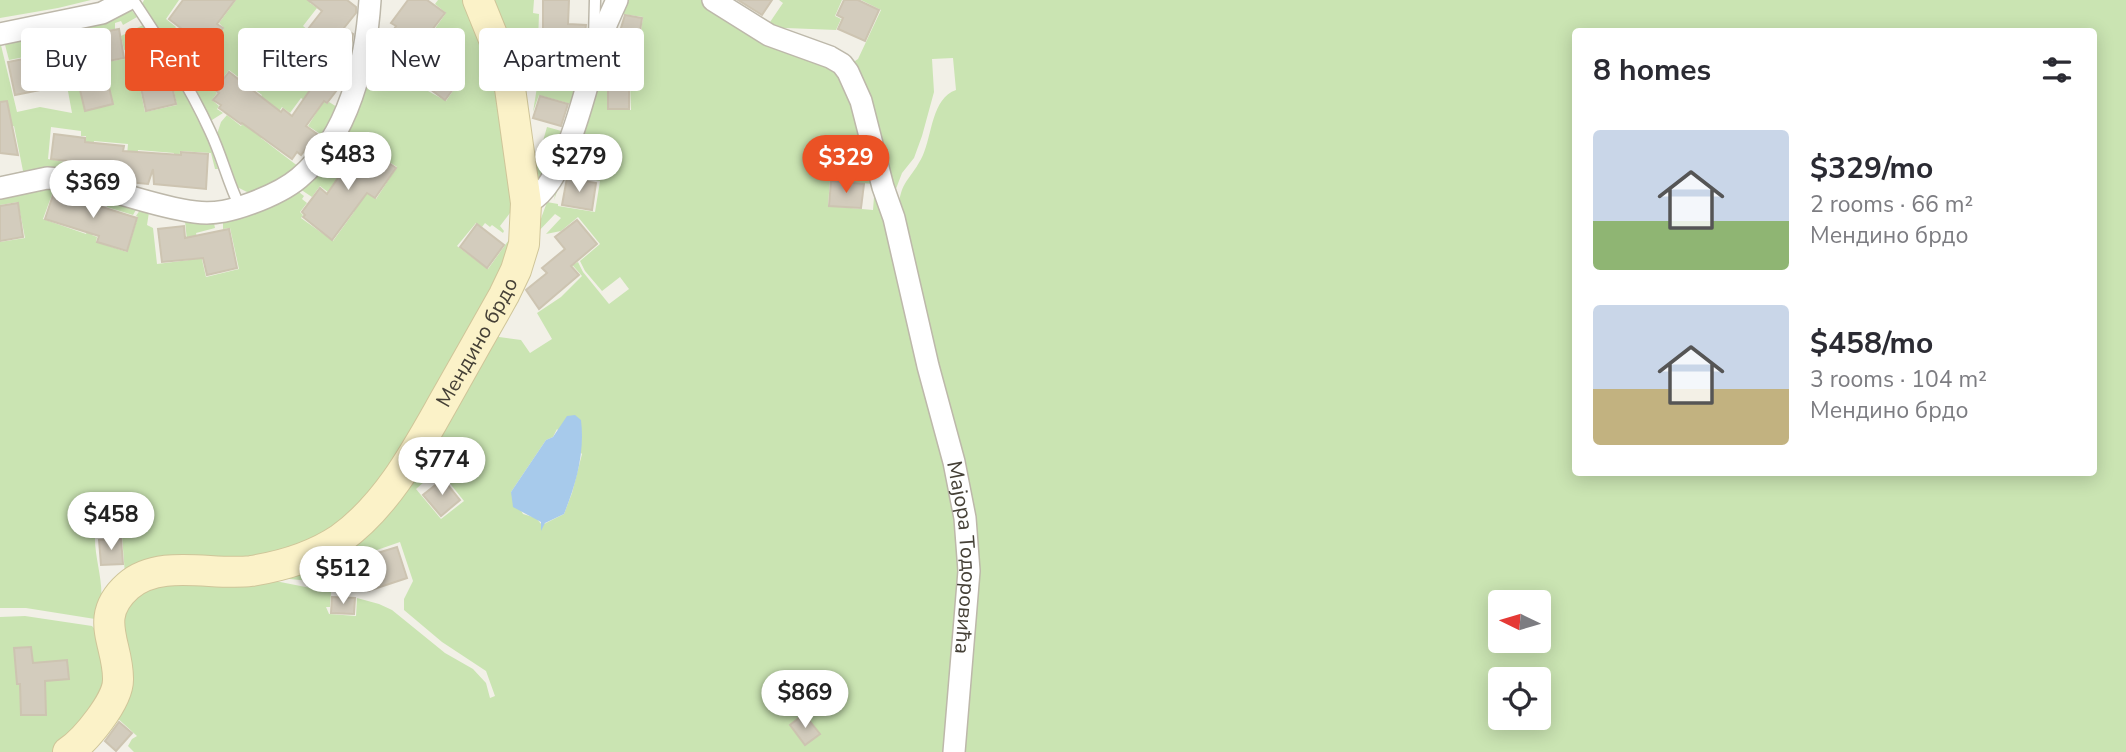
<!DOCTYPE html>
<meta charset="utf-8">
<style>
:root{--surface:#fff;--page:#f2f2f3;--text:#2b2b33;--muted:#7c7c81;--accent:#eb5225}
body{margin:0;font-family:"Nunito Sans",sans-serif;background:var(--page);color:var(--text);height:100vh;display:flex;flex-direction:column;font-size:26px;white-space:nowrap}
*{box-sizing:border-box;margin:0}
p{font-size:23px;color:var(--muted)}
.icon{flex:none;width:38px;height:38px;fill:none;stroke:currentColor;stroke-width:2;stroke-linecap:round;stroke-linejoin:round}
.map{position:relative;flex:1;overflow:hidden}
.drawer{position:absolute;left:1572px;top:28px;width:525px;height:448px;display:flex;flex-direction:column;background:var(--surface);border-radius:7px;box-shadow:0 4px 18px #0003}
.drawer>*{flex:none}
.hud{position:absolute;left:21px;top:28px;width:665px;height:63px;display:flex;gap:14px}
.needle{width:46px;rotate:275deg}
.fabs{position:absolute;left:1488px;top:590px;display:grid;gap:14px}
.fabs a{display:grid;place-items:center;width:63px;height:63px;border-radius:7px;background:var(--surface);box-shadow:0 4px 18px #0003;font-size:35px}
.price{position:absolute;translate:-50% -60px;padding:0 16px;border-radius:24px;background:#fff;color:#222;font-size:23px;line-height:46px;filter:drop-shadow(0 2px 4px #0008)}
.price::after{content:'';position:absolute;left:50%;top:42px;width:21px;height:16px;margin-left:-10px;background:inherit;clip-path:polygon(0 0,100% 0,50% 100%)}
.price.on{background:var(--accent);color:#fff}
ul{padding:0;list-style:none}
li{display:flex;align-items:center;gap:21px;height:175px;padding:0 21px}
li span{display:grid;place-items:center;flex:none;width:196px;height:140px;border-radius:7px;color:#555}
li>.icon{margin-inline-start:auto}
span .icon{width:84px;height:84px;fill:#fffc;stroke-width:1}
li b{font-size:30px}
h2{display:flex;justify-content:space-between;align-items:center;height:84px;padding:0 21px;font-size:30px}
.tag{padding:0 24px;border-radius:7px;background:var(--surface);box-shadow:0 4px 18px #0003;font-size:24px;line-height:63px}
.tag.on{background:var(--accent);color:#fff}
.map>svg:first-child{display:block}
.green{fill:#cae4b2;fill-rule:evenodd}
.water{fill:#a7caeb}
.building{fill:#d3ccbd;stroke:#cdc4b1;stroke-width:2}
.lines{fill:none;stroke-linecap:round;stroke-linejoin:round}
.lane-casing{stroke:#bdb8aa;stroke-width:13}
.street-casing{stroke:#bdb8aa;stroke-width:24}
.secondary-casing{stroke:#cfc599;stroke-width:32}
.lane{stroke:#fff;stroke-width:10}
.street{stroke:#fff;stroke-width:21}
.secondary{stroke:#fbf2c8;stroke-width:30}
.labels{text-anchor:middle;stroke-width:5;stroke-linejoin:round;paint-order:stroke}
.street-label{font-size:21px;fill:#454036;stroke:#fff}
</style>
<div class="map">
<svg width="2126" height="752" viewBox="0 0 2126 752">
<rect width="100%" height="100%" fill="#f2f0e7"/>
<g class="green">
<path d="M0,0H91L58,8L0,18Z"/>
<path d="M144,0H179L166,19L176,27L171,34L163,35L160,32L142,4Z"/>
<path d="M236,0H312L310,3L317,8L303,26L319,39L304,60L308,63L296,81L327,104L329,102L337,107L322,135L308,126L318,110L301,98L290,113L282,107L261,138L299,167L274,185L249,193L237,187L217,134L221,122L227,115L241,126L262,95L229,70L214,90L217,93L212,100L219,106L217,109L223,113L212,120L209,119L183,69L182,63L192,58L202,46L209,50L224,28L219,23Z"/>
<path d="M438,0H469L499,76L516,205L500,226L504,231L503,233L492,225L490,227L485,223L482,227L476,223L457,246L488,269L516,230L508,269L372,498L301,554L125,575L122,535L95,536C94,563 110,595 95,619L26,608H0V242L25,238L18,202L0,205V199L37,185L89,193L86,200L54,189L43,219L86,234L96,204L89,201L92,194L137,208L133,215L107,207L108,201L100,198L95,213L99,214L92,235L97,237L96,242L127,252L138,217L136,216L140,210L149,212L147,225L153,228L157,264L189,260L185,221L155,213L213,218L215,228L196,233L206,277L239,269L230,228L223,229V223L295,189L304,196L302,199L307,203L300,212L303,215L301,218L333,241L354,212L320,186L312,197L297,187L336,152L350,155L338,175L376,199L397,167L359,142L351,152L343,150L347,138L340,133L370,70L376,51L428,91L446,101L455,88L442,77L446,71L434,63L450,42L434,30L446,13L435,4Z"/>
<path d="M488,0H534L533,13L539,14L538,41L510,56Z"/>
<path d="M620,0H707L823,58L847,79L873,184L830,180L828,206L873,210L874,197L882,200L965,552L951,752H134L128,746L132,739L137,736L114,715L121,611L144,585L265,579L331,592L330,607H326L329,614L356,616L357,598L379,604L392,610L445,653L473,669L486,683L490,698L495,696L486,671L442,642L404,610V599L413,581L400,542L354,558L364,589L342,584L279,578L421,459L431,464L443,460L449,464L437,480L432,475L416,489L441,519L464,501L444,476L451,462L448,459L424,454L492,336L521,340L530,353L552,339L537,313L561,297L582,276L561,252L563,250L574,264L578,262L583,272L609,304L629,289L620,277L602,291L585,271L580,261L600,244L578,217L561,231L546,234L561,218L555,214L535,235L547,202L558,204V206L595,212L600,181L586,178L576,162L568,161L554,200L560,170L599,76L608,71L614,72V82H607V110H631L630,82H615L617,70L609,69L598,74L601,51L618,53L619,49L635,50L630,48V44L639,45L643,17L615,13ZM557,429L582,454L572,493L564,514L542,525L536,518L523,514L511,492L546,440L553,437Z"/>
<path d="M779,0H842L835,16L841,19L836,30L786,28L773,30L768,25L783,3Z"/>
<path d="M861,0H2126V752H958L972,582L899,214C898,181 911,181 923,155C932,135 932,98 956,90L953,58L932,59L934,92L922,136L914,158L902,173L894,194L887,186L852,63L858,59L881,10ZM1575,32H2093V472H1575ZM1500,602H1538V640H1500ZM1500,679H1538V718H1500Z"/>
<path d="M130,8L137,17L123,25L121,21L115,23V29L80,35L86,65L125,59V53L157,46L173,74H170L169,71L138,78L145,112L177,105L172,82L177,79L206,134L218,169H215L211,153L180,151L179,166H173L174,153L138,150L135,192L124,189L128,144L94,141L90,179L70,172L71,163L83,164L86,136H81V131L51,127L48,159L65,162L64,172L16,178L15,173L23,171L14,126L0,129V41L17,112L40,107L72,113L65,75H60L57,61L62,60L61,50L54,51L51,32L57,30L60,45L71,44L69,27Z"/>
<path d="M143,25L155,43L124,50L121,36Z"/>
<path d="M47,32L50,52L9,60L4,41Z"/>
<path d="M557,37V46H563L564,60L585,58L586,52H589C587,93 568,129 553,167L547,178L540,181L535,177V169L547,127L565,132L567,128L564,127L571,104L539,95L533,112L537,87L549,88L552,62L520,58L517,62L515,57L541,44L542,38Z"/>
<path d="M25,616L92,626L98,633L111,683L54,752H0V617Z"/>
</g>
<path class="water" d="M575,415L581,420C585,453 576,484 564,514L545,523L541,531V522L513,507L511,492L546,440L553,437L567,416Z"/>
<g class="building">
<path d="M183,0H235L217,24L223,28L208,49L169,19Z"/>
<path d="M308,0H347L356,7V13L344,28L353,34L350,52L345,58L348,60L345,73L337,84L340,86L327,103L324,101L306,126L317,134L301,155L297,152L292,159L242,123L241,124L219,108L221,105L213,100L219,93L215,90L229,72L281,112L283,109L292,116L310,90L303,84L315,68L305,60L321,39L308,29L322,11Z"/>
<path d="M408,0H427L445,13L432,30L436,33L435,47L443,48L432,63L442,70L438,75L454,88L445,100L395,63L399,57L396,54L406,42L392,32L396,26L391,23Z"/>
<path d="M543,0H569L568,24L586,25L582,56L557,54L558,32H543Z"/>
<path d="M738,0H772L762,15Z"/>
<path d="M844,0H858L879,10L865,41L838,29L843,18L837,15Z"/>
<path d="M625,15L642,18L638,44L617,41Z"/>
<path d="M119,29L124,58L103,62L113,104L85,111L76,73L88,70L81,36Z"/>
<path d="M54,53L60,86L15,95L8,62Z"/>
<path d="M521,59L550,63L547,86L527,84Z"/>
<path d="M169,73L176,104L146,111L139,79Z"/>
<rect x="608" y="83" width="21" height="26"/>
<path d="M540,96L568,104L561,126L533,118Z"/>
<path d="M7,101L18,155L0,153V102Z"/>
<path d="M54,134L85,138V142L124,146L123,151L181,155V152L208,154L206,189L154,184L153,169L148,184L128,182L93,172L94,164L51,159Z"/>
<path d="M361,144L396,168L375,198L367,193L332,240L303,217L305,215L302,212L320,188L327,194Z"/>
<path d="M567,178L596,183L592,210L562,205Z"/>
<path d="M831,181L864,184L861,208L829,206Z"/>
<path d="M54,192L137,218L127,251L97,242L99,236L45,219Z"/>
<path d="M18,203L23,237L0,241V206Z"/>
<path d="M577,220L597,244L571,266L579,275L539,309L526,290L547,273L542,268L565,249L555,237Z"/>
<path d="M477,224L504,245L487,268L460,247Z"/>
<path d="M184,226L185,238L229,229L237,268L207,275L203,258L162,262L158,229Z"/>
<path d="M443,479L460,500L441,516L423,495Z"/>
<path d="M121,539L123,564L101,565L99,540Z"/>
<path d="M397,547L407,578L368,591L358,559Z"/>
<path d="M332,597L355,598L354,614L331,613Z"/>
<path d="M31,647L33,663L67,660L69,679L45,681L46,715H21L20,684H17L14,648Z"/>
<path d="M804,714L820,734L805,745L790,725Z"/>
<path d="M119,722L132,733L116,751L105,741Z"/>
</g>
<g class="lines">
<defs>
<g id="lane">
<path d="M133,0C161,42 189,85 210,131C222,156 228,183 240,207"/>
<path d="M594,39L595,0"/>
</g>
<g id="street">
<path id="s1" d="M713,0L769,35L830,57L842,64L848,72L861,101L883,187L894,218L928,366L954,462L965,518L969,571L954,752"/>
<path d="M0,34L102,13L127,0"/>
<path d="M0,188L47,178L61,179C106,186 149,206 195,212C215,215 233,210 252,203C268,197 286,189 299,178C349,136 366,62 370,0"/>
<path d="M526,203C566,190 588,77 600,40C605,26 611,13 617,0"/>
</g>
<g id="secondary">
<path id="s2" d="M68,752C85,741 118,701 118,680C119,644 92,618 128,586C160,558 213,576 251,571C283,566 313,557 340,539C389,504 418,447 447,396C466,362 485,329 504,295L516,270L524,244L526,203L508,74L478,0"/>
</g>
</defs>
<use href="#lane" class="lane-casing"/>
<use href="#street" class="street-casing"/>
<use href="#secondary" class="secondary-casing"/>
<use href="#lane" class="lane"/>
<use href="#street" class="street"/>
<use href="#secondary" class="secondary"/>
</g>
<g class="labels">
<g class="street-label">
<text dy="7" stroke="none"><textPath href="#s2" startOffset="654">Мендино брдо</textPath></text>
<text dy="7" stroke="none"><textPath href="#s1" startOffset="656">Мајора Тодоровића</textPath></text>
</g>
</g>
</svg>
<div class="fabs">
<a><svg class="needle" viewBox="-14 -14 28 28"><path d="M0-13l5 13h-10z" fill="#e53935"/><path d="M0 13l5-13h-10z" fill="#7c7c81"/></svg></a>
<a><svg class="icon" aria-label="locate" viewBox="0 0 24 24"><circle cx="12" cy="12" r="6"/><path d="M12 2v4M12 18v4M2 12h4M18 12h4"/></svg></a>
</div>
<b class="price" style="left:348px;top:192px">$483</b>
<b class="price" style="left:579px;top:194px">$279</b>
<b class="price on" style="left:846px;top:195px">$329</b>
<b class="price" style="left:93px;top:220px">$369</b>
<b class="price" style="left:442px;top:497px">$774</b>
<b class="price" style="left:111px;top:552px">$458</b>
<b class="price" style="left:343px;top:606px">$512</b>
<b class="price" style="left:805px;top:730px">$869</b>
<div class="hud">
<a class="tag">Buy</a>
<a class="tag on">Rent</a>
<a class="tag">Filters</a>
<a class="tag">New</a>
<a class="tag">Apartment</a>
</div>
<section class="drawer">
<h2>8 homes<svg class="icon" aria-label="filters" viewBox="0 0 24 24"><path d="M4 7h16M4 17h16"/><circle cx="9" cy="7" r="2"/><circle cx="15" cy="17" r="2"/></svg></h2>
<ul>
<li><span style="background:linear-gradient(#c9d6e8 65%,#8fb573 0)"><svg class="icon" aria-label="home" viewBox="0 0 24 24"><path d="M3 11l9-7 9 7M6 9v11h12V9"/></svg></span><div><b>$329/mo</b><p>2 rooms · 66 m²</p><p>Мендино брдо</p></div></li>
<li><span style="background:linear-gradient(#c9d6e8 60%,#c2b280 0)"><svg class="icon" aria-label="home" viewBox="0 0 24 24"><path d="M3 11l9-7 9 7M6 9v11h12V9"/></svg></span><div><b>$458/mo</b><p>3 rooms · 104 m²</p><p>Мендино брдо</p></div></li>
</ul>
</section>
</div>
